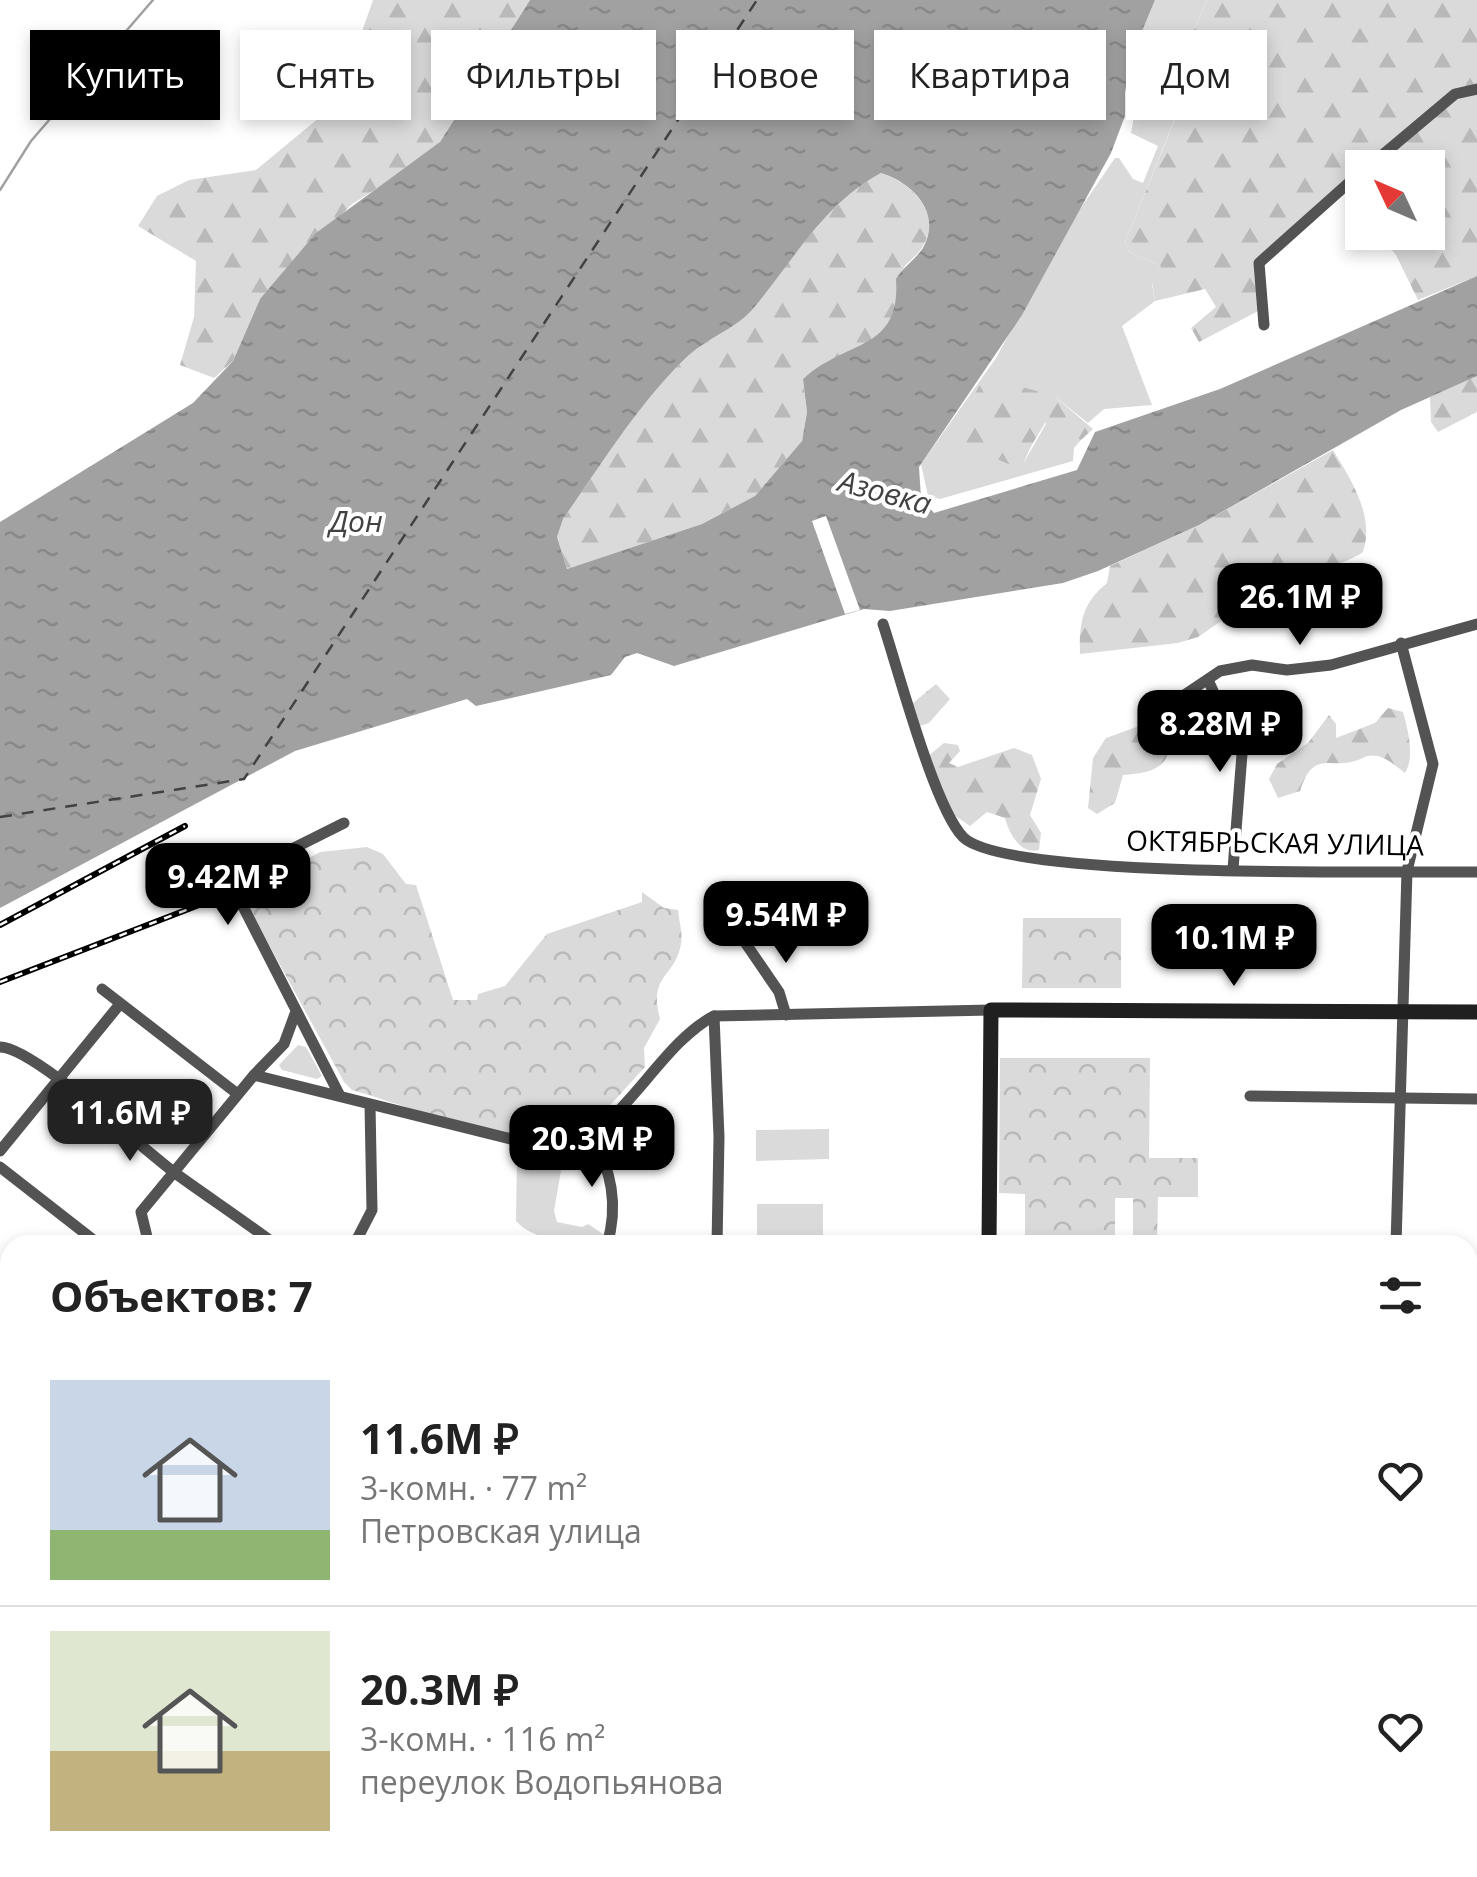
<!DOCTYPE html>
<html lang="ru">
<meta charset="utf-8">
<style>
:root{--surface:#fff;--page:#f2f2f2;--text:#222;--muted:#767676;--line:#e0e0e0;--accent:#000}
body{margin:0;font-family:"Open Sans",sans-serif;background:var(--page);color:var(--text);height:100vh;display:flex;flex-direction:column;font-size:38px;white-space:nowrap}
*{box-sizing:border-box;margin:0}
p{font-size:32px;color:var(--muted)}
.icon{flex:none;width:55px;height:55px;fill:none;stroke:currentColor;stroke-width:2;stroke-linecap:round;stroke-linejoin:round}
.map{position:relative;flex:1;overflow:hidden}
.sheet{position:absolute;left:0px;top:1235px;width:1478px;height:642px;display:flex;flex-direction:column;background:var(--surface);border-radius:30px 30px 0 0;box-shadow:0 5px 15px #0003}
.sheet>*{flex:none}
.banner{position:absolute;left:30px;top:30px;width:1418px;height:90px;display:flex;gap:20px}
.needle{width:65px;rotate:314deg}
.fabs{position:absolute;left:1345px;top:150px;display:grid;gap:20px}
.fabs a{display:grid;place-items:center;width:100px;height:100px;border-radius:0px;background:var(--surface);box-shadow:0 5px 15px #0003;font-size:50px}
.price{position:absolute;translate:-50% -85px;padding:0 22px;border-radius:20px;background:var(--accent);color:#fff;font-size:32px;line-height:65px;filter:drop-shadow(0 2px 5px #0008)}
.price::after{content:'';position:absolute;left:50%;top:60px;width:30px;height:22px;margin-left:-15px;background:inherit;clip-path:polygon(0 0,100% 0,50% 100%)}
.price.current{background:#222;color:#fff}
ul{padding:0;list-style:none}
li{display:flex;align-items:center;gap:30px;height:250px;padding:0 50px}
li+li{border-top:2px solid var(--line)}
li span{display:grid;place-items:center;flex:none;width:280px;height:200px;border-radius:0px;color:#555}
li>.icon{margin-inline-start:auto}
span .icon{width:120px;height:120px;fill:#fffc;stroke-width:1}
li b{font-size:42px}
h2{display:flex;justify-content:space-between;align-items:center;height:120px;padding:0 50px;font-size:42px}
.tag{padding:0 35px;border-radius:0px;background:var(--surface);box-shadow:0 5px 15px #0003;font-size:35px;line-height:90px}
.tag.current{background:var(--accent);color:#fff}
.map>svg:first-child{display:block}
.grass{fill:#dadada}
.forest{fill:url(#forest-firs)}
.park{fill:url(#park-crowns)}
.water{fill:url(#water-ripples);fill-rule:evenodd}
.pier{fill:#fff}
.lines{fill:none;stroke-linecap:round;stroke-linejoin:round}
.stream{stroke:#a1a1a1;stroke-width:2.5}
.ferry{stroke:#424242;stroke-width:2.5;stroke-dasharray:12 10;stroke-linecap:butt}
.street{stroke:#535353;stroke-width:11}
.secondary{stroke:#202020;stroke-width:15}
.rail-casing{stroke:#000;stroke-width:6}
.rail{stroke:#fff;stroke-width:2.5;stroke-dasharray:8;stroke-linecap:butt}
.labels{text-anchor:middle;stroke-width:8;stroke-linejoin:round;paint-order:stroke}
.street-label{font-size:28px;fill:#000;stroke:#fff}
.water-label{font-size:30px;font-style:italic;fill:#424242;stroke:#fff}
</style>
<div class="map">
<svg width="1477" height="1877" viewBox="0 0 1477 1877">
<defs>
<pattern id="forest-firs" width="22" height="20" patternUnits="userSpaceOnUse" patternTransform="scale(2.5)"><rect width="22" height="20" fill="#dadada"/><path d="M5 1l3.5 6h-7zM16 11l3.5 6h-7z" fill="#b9b9b9"/></pattern>
<pattern id="park-crowns" width="20" height="18" patternUnits="userSpaceOnUse" patternTransform="scale(2.5)"><rect width="20" height="18" fill="#dadada"/><path d="M2 6a3 3 0 1 1 6 0M12 15a3 3 0 1 1 6 0" fill="none" stroke="#b9b9b9"/></pattern>
<pattern id="water-ripples" width="26" height="14" patternUnits="userSpaceOnUse" patternTransform="scale(2.5)"><rect width="26" height="14" fill="#a1a1a1"/><path d="M2 4q2-2 4 0t4 0M15 11q2-2 4 0t4 0" fill="none" stroke="#898989"/></pattern>
</defs>
<rect width="100%" height="100%" fill="#fff"/>
<g class="grass">
<path d="M1155,0H1207C1196,27 1174,64 1186,91L1125,242L1129,252L1161,266L1152,284L1155,301L1122,326L1152,405L1104,409L1088,423L1054,396L1023,464L1047,422L1081,440L1074,448L1073,461L940,499L928,496L921,464L996,358L1065,231L1115,158H1119L1133,179L1143,183L1158,146L1131,133L1137,99L1125,91L1135,48Z"/>
<path d="M298,1045L306,1047L322,1076L317,1079L282,1070L279,1065Z"/>
<path d="M829,1129V1159L756,1161V1130Z"/>
<path d="M517,1154L555,1159L562,1165L554,1211L557,1222L582,1227L588,1224L606,1236L604,1245C578,1245 533,1241 516,1221Z"/>
<rect x="757" y="1204" width="66" height="41"/>
</g>
<g class="forest">
<path d="M373,0H530L440,142L416,164L352,204L260,299L233,361L214,378L180,365L194,317L196,261L138,226L157,196L189,180L256,170L337,103Z"/>
<path d="M1207,0H1477V276L1418,300L1396,255L1379,235L1428,232V168L1401,167L1398,151L1376,167L1362,168V178L1257,269L1260,310L1199,342L1191,328L1216,307L1205,289L1155,301L1152,281L1161,266L1129,252L1125,242L1186,92C1174,64 1196,27 1207,0Z"/>
<path d="M881,173C912,183 945,215 921,249C915,258 905,263 901,273C893,294 901,313 884,331C864,353 826,358 803,379L807,412L802,441L755,496L702,524L567,569L557,537L563,519C601,465 640,401 689,355C708,338 734,330 751,310C793,262 822,205 881,173Z"/>
<path d="M984,376L1054,396L1093,429L1081,440L1045,423L1018,468L957,442L956,432Z"/>
<path d="M1477,376V412L1438,432L1431,422L1430,397Z"/>
<path d="M1333,450C1351,480 1375,516 1363,552C1344,565 1297,579 1274,575L1260,609L1227,617L1198,637L1178,643L1080,654C1079,624 1082,603 1107,583L1110,566L1199,525Z"/>
<path d="M936,684L950,699L929,723L917,727L907,708Z"/>
<path d="M1388,708L1403,712C1408,730 1415,757 1405,773C1396,766 1388,759 1378,756C1366,754 1365,758 1355,761C1331,769 1313,749 1300,791L1278,798L1269,779L1277,764L1308,743L1329,715L1336,724V738L1375,723Z"/>
<path d="M1145,724L1168,737C1173,770 1148,773 1123,775L1115,803L1097,814L1088,808L1093,758L1106,738Z"/>
<path d="M944,743L958,745L960,751L949,763L958,767L1014,748L1032,755L1041,779L1030,815L1041,833L1039,850C1020,855 1009,833 1005,818L987,812L970,826L948,811L926,758Z"/>
</g>
<g class="park">
<path d="M367,847L383,854L406,884L416,885L453,1000H477L478,994L505,986L547,934L642,902V892L664,908L678,910C679,920 683,934 681,944C675,978 648,974 660,1019L644,1048L645,1067C620,1093 592,1132 556,1142C527,1150 388,1100 352,1090L344,1082L250,910L254,887L320,852Z"/>
<path d="M1023,918H1121V988H1022Z"/>
<path d="M1000,1058H1150L1149,1158H1198V1197H1158L1157,1245H1133V1198H1115V1237H1083L1082,1245H1058L1057,1237H1025V1194L999,1193Z"/>
</g>
<path class="water" d="M530,0H1155L1135,48L1125,91V116L1111,153L1022,315L919,467L921,498L934,513L1077,470L1095,432L1220,389L1477,276V376L1401,410L1199,525L1098,571L1063,583L890,611L864,609L674,666L637,653L625,657L611,675L476,706L467,699L295,751L0,908V522L193,403L233,361L260,299L316,233L440,142ZM881,173C911,182 943,212 923,248C916,259 903,267 896,279C901,352 846,339 803,379L807,412L802,441L755,496L702,524L567,569L557,537L563,519C601,465 640,401 689,355C708,338 733,330 751,311C793,262 822,205 881,173Z"/>
<path class="pier" d="M826,516L860,610L845,614L812,521Z"/>
<g class="lines">
<path class="stream" d="M0,190L31,141L153,0"/>
<path class="ferry" d="M0,817L244,779L757,0"/>
<g class="street">
<path d="M1367,168L1455,94L1477,89"/>
<path d="M1264,325L1259,263L1362,171"/>
<path d="M883,624C898,669 934,807 963,837C1005,880 1398,871 1477,872"/>
<path d="M1208,680L1242,754L1233,869"/>
<path d="M1150,718L1220,671L1252,665L1287,670L1331,665L1477,624"/>
<path d="M742,938L779,992L786,1015"/>
<path d="M102,989L235,1092"/>
<path d="M714,1016L719,1137L717,1245"/>
<path d="M0,1047C33,1047 141,1148 175,1173C208,1197 243,1220 276,1245"/>
<path d="M254,1075L284,1044L295,1014"/>
<path d="M339,1094L232,885L236,877L344,823"/>
<path d="M1250,1096L1477,1099"/>
<path d="M592,1134C611,1171 619,1204 607,1245"/>
<path d="M0,1151L120,1004"/>
<path d="M0,1167L100,1245"/>
<path d="M149,1245L141,1212L254,1075L555,1150C618,1142 657,1045 714,1016L991,1010"/>
<path d="M354,1245L372,1210L370,1105"/>
<path d="M1396,1245L1407,871L1433,764L1401,643"/>
<path d="M0,1354L10,1359"/>
<path d="M0,1396L10,1385"/>
<path d="M0,1477L10,1475"/>
<path d="M1468,1491H1477"/>
<path d="M1468,1650H1477"/>
<path d="M0,1734L10,1739"/>
<path d="M0,1810L10,1780"/>
<path d="M330,1868L352,1877"/>
<path d="M630,1868L639,1875"/>
<path d="M1052,1868V1877"/>
<path d="M1088,1868V1877"/>
<path d="M435,1877L440,1868"/>
</g>
<g class="secondary">
<path d="M989,1245L991,1010L1477,1012"/>
<path d="M1468,1339H1477"/>
<path d="M1468,1809H1477"/>
<path d="M192,1877L196,1868"/>
<path d="M781,1877V1868"/>
<path d="M1391,1877V1868"/>
</g>
<defs>
<g id="rail">
<path d="M0,925L185,826"/>
<path d="M0,982L199,905"/>
</g>
</defs>
<use href="#rail" class="rail-casing"/>
<use href="#rail" class="rail"/>
</g>
<g class="labels">
<g class="street-label">
<text transform="translate(1275 843) rotate(1)" y="10">ОКТЯБРЬСКАЯ УЛИЦА</text>
</g>
<g class="water-label">
<text transform="translate(885 493) rotate(15)" y="10">Азовка</text>
<text x="356" y="532">Дон</text>
</g>
</g>
</svg>
<div class="fabs">
<a><svg class="needle" viewBox="-14 -14 28 28"><path d="M0-13l5 13h-10z" fill="#e53935"/><path d="M0 13l5-13h-10z" fill="#767676"/></svg></a>
</div>
<b class="price" style="left:1300px;top:648px">26.1M ₽</b>
<b class="price" style="left:1220px;top:775px">8.28M ₽</b>
<b class="price" style="left:228px;top:928px">9.42M ₽</b>
<b class="price" style="left:786px;top:966px">9.54M ₽</b>
<b class="price" style="left:1234px;top:989px">10.1M ₽</b>
<b class="price current" style="left:130px;top:1164px">11.6M ₽</b>
<b class="price" style="left:592px;top:1190px">20.3M ₽</b>
<div class="banner">
<a class="tag current">Купить</a>
<a class="tag">Снять</a>
<a class="tag">Фильтры</a>
<a class="tag">Новое</a>
<a class="tag">Квартира</a>
<a class="tag">Дом</a>
</div>
<section class="sheet">
<h2>Объектов: 7<svg class="icon" aria-label="filters" viewBox="0 0 24 24"><path d="M4 7h16M4 17h16"/><circle cx="9" cy="7" r="2"/><circle cx="15" cy="17" r="2"/></svg></h2>
<ul>
<li><span style="background:linear-gradient(#c9d6e8 75%,#8fb573 0)"><svg class="icon" aria-label="home" viewBox="0 0 24 24"><path d="M3 11l9-7 9 7M6 9v11h12V9"/></svg></span><div><b>11.6M ₽</b><p>3-комн. · 77 m²</p><p>Петровская улица</p></div><svg class="icon" aria-label="heart" viewBox="0 0 24 24"><path d="M12 20l-8-8c-3-5 5-10 8-4 3-6 11-1 8 4z"/></svg></li>
<li><span style="background:linear-gradient(#dfe7d0 60%,#c2b280 0)"><svg class="icon" aria-label="home" viewBox="0 0 24 24"><path d="M3 11l9-7 9 7M6 9v11h12V9"/></svg></span><div><b>20.3M ₽</b><p>3-комн. · 116 m²</p><p>переулок Водопьянова</p></div><svg class="icon" aria-label="heart" viewBox="0 0 24 24"><path d="M12 20l-8-8c-3-5 5-10 8-4 3-6 11-1 8 4z"/></svg></li>
</ul>
</section>
</div>
